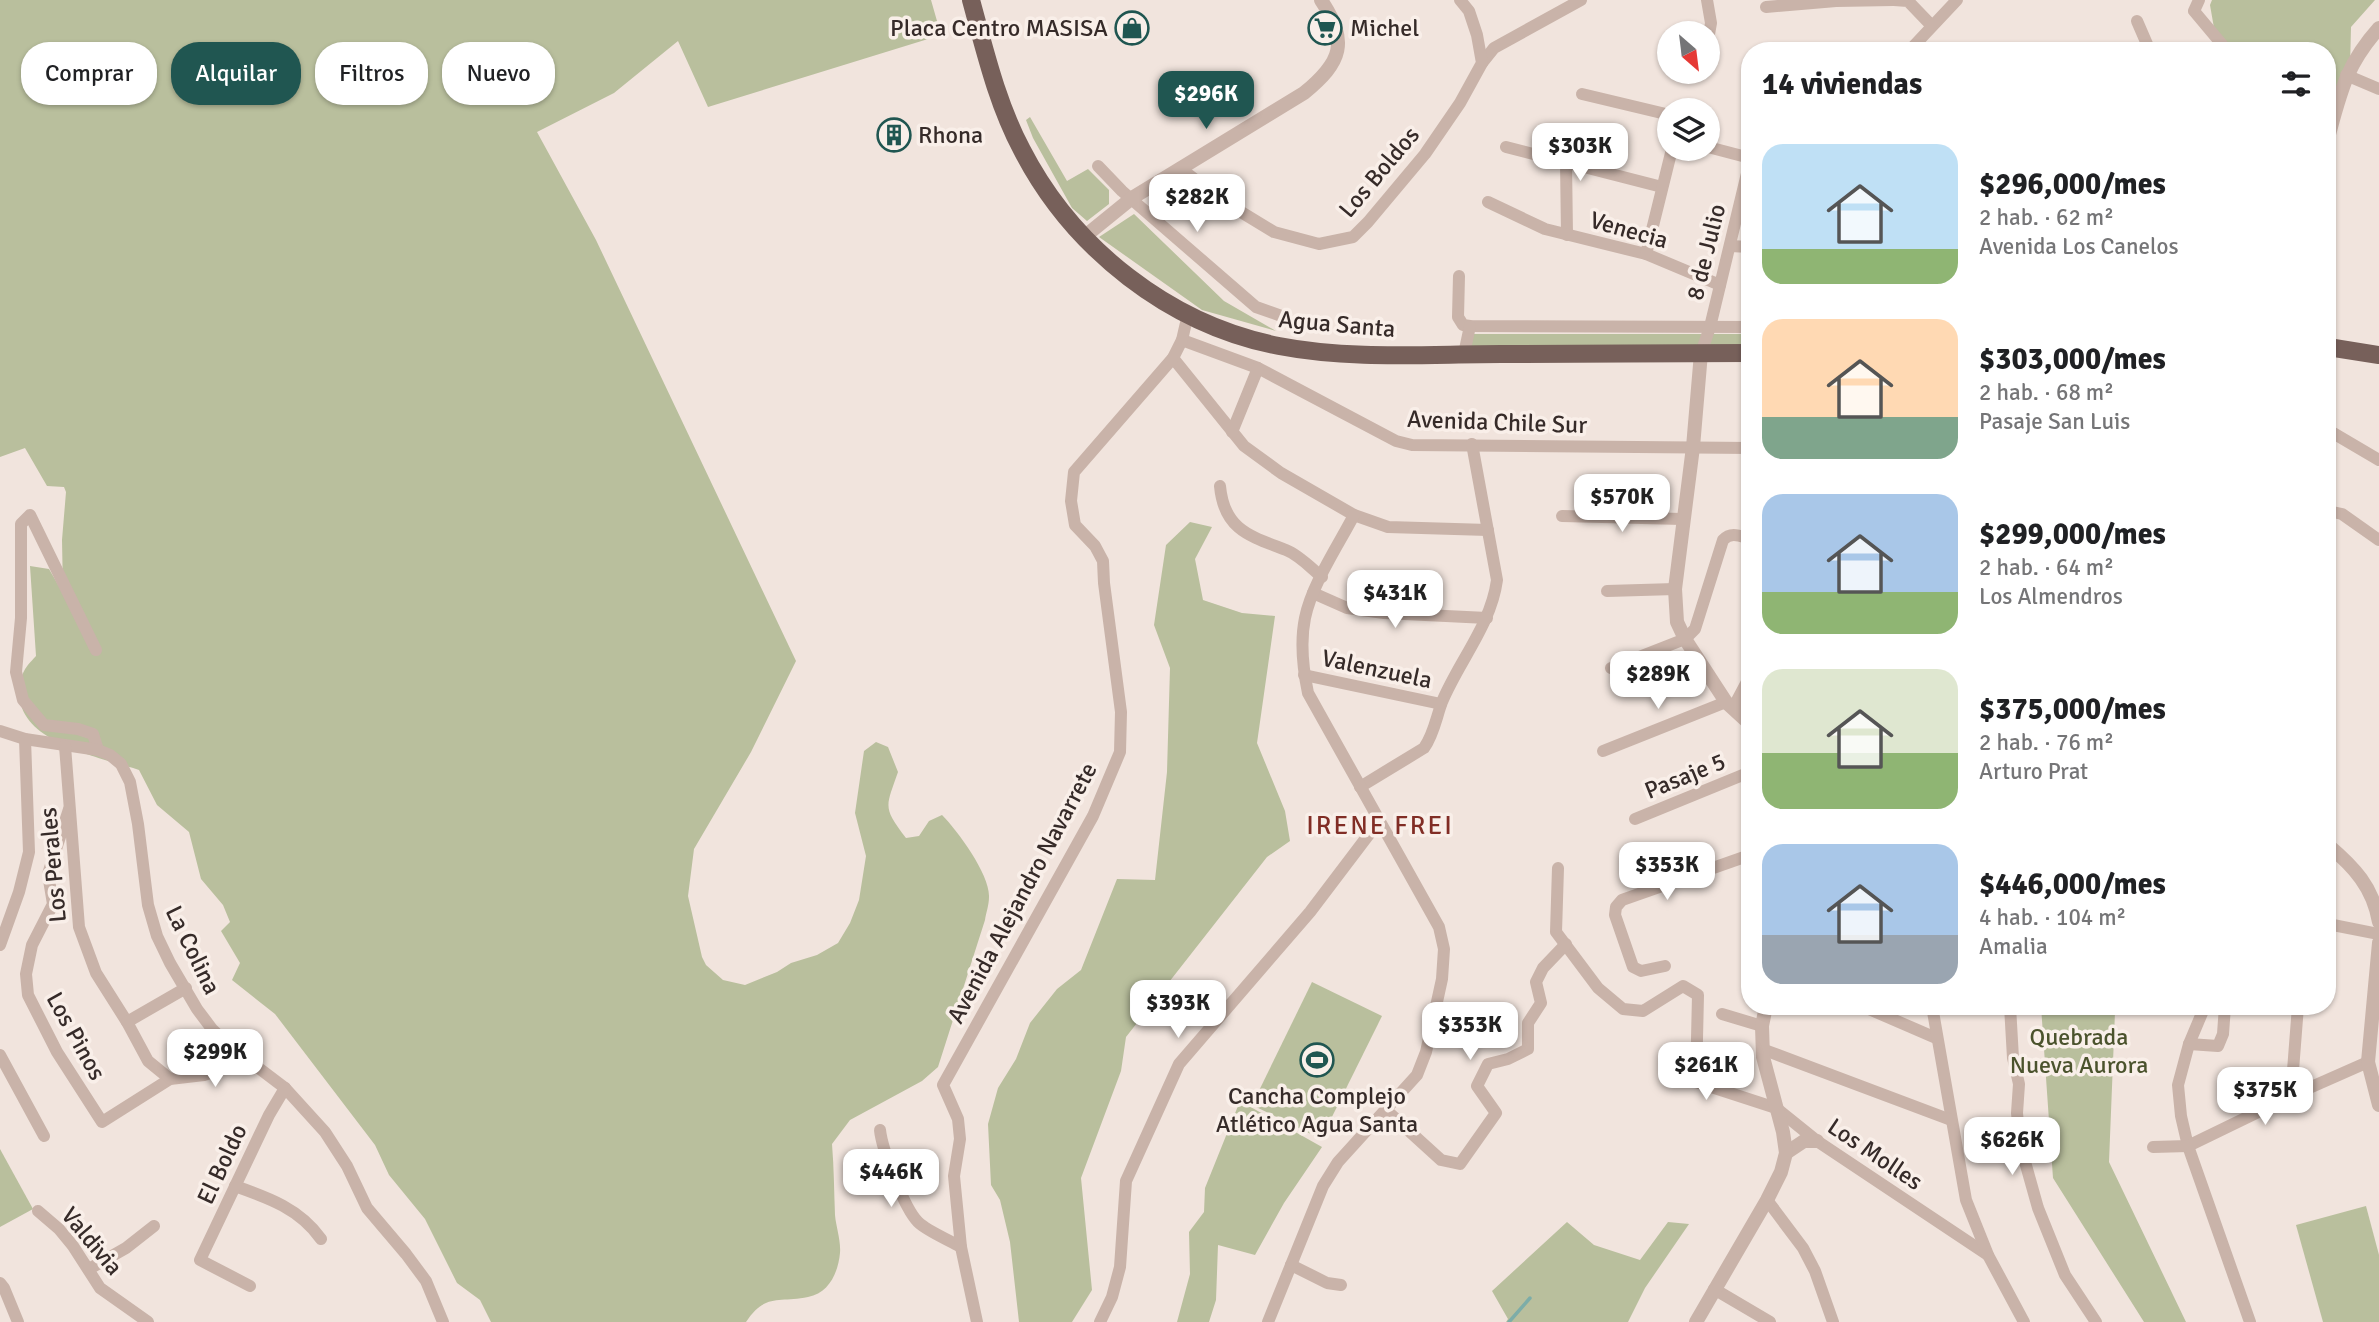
<!DOCTYPE html>
<html lang="es">
<meta charset="utf-8">
<style>
:root{--surface:#fff;--page:#f6f6f6;--text:#202124;--muted:#757577;--accent:#205651}
body{margin:0;font-family:Signika,sans-serif;background:var(--page);color:var(--text);height:100vh;display:flex;flex-direction:column;font-size:26px;white-space:nowrap}
*{box-sizing:border-box;margin:0}
p{font-size:23px;color:var(--muted)}
.icon{flex:none;width:38px;height:38px;fill:none;stroke:currentColor;stroke-width:2;stroke-linecap:round;stroke-linejoin:round}
.map{position:relative;flex:1;overflow:hidden}
.panel{position:absolute;left:1741px;top:42px;width:595px;height:973px;display:flex;flex-direction:column;background:var(--surface);border-radius:28px;box-shadow:0 2px 5px #0004}
.panel>*{flex:none}
.hud{position:absolute;left:21px;top:42px;width:665px;height:63px;display:flex;gap:14px}
.needle{width:46px;rotate:152deg}
.tools{position:absolute;left:1657px;top:21px;display:grid;gap:14px}
.tools a{display:grid;place-items:center;width:63px;height:63px;border-radius:50%;background:var(--surface);box-shadow:0 2px 5px #0004;font-size:35px}
.price{position:absolute;translate:-50% -60px;padding:0 16px;border-radius:14px;background:#fff;color:#222;font-size:23px;line-height:46px;filter:drop-shadow(0 2px 4px #0008)}
.price::after{content:'';position:absolute;left:50%;top:42px;width:21px;height:16px;margin-left:-10px;background:inherit;clip-path:polygon(0 0,100% 0,50% 100%)}
.price.on{background:var(--accent);color:#fff}
ul{padding:0;list-style:none}
li{display:flex;align-items:center;gap:21px;height:175px;padding:0 21px}
li span{display:grid;place-items:center;flex:none;width:196px;height:140px;border-radius:21px;color:#555}
li>.icon{margin-inline-start:auto}
span .icon{width:84px;height:84px;fill:#fffc;stroke-width:1}
li b{font-size:30px}
h2{display:flex;justify-content:space-between;align-items:center;height:84px;padding:0 21px;font-size:30px}
.pill{padding:0 24px;border-radius:28px;background:var(--surface);box-shadow:0 2px 5px #0004;font-size:24px;line-height:63px}
.pill.on{background:var(--accent);color:#fff}
.map>svg:first-child{display:block}
.green{fill:#b9bf9d}
.lines{fill:none;stroke-linecap:round;stroke-linejoin:round}
.stream{stroke:#7dada8;stroke-width:3.5}
.minor{stroke:#c9b3a9;stroke-width:12}
.tertiary{stroke:#c9b3a9;stroke-width:14}
.primary{stroke:#77605a;stroke-width:18}
.labels{text-anchor:middle;stroke-width:7;stroke-linejoin:round;paint-order:stroke}
.poi-label{font-size:24px;fill:#362b29;stroke:#f9efe9;text-anchor:start}
.street-label{font-size:24px;fill:#362b29;stroke:#f9efe9}
.park-label{font-size:24px;fill:#4b532d;stroke:#f9efe9}
.neighbourhood-label{font-size:26px;letter-spacing:2px;fill:#812d25;stroke:#f9efe9}
</style>
<div class="map">
<svg width="2379" height="1322" viewBox="0 0 2379 1322">
<rect width="100%" height="100%" fill="#f1e4dd"/>
<g class="green">
<path d="M0,0H931L941,35L708,107L678,41L614,93L537,132L596,240L796,661L751,752L694,849L688,896L702,957L706,965L723,980L745,985L777,972L791,963L817,955L838,943L850,923L859,900L866,856L855,813L864,751L876,742L888,747L898,772C886,807 882,807 906,838L919,836L929,821L942,815C958,831 990,875 989,897C989,905 986,913 985,920L938,1067L922,1081L850,1120L832,1144C834,1168 834,1191 835,1215C836,1227 841,1240 840,1253C838,1273 829,1293 808,1297C778,1303 765,1293 746,1322H491L480,1300L457,1283L425,1219L389,1175L375,1145L275,1014L232,980L240,963L221,931L230,922L223,905L201,879L189,832L157,805L139,770C101,757 14,742 20,689C22,671 24,669 36,656L30,566L49,569L63,593L62,540L66,492L64,487L47,486L25,448L0,457Z"/>
<path d="M2212,0H2375L2351,27L2350,68L2328,112V51H2218L2210,5Z"/>
<path d="M1030,117L1067,181L1088,169L1109,190V204L1087,221L1072,208L1033,138L1026,120Z"/>
<path d="M1134,214L1224,301L1276,331L1202,310L1099,237Z"/>
<path d="M1469,334H1750V352L1461,355Z"/>
<path d="M1190,522L1212,527L1195,559L1203,600L1242,613L1275,616L1257,743L1285,811L1290,841L1267,857L1126,1037L1121,1071L1081,1178L1092,1290L1072,1322H1019L1010,1242L1000,1200L991,1185L988,1124L998,1088L1016,1059L1030,1023L1057,989L1081,970L1117,879L1155,880L1167,772L1170,668L1154,625L1166,545Z"/>
<path d="M1312,982L1382,1016L1321,1139L1252,1105Z"/>
<path d="M2041,1006H2122L2115,1012L2109,1162L2186,1322H2144L2053,1178Z"/>
<path d="M1240,1101L1322,1147L1284,1203L1255,1255L1218,1245L1216,1300L1209,1322H1177L1190,1274L1189,1232L1204,1212L1205,1188Z"/>
<path d="M0,1149L33,1209L0,1227Z"/>
<path d="M2366,1206L2379,1255V1322H2323L2296,1225Z"/>
<path d="M1567,1222L1594,1245L1640,1260L1668,1222L1689,1224L1645,1288L1628,1322H1506L1508,1319L1492,1291Z"/>
</g>
<g class="lines">
<path class="stream" d="M1509,1322L1530,1298"/>
<g class="minor">
<path d="M1707,0L1711,23L1708,40"/>
<path d="M1894,0L1908,1L1931,25"/>
<path d="M2199,0L2194,11L2225,48V51"/>
<path d="M1766,7L1836,1L1893,0"/>
<path d="M2137,21L2150,51"/>
<path d="M1909,51L1957,0"/>
<path d="M1482,63L1494,48L1581,0"/>
<path d="M2346,75L2379,89"/>
<path d="M1582,94L1670,115"/>
<path d="M1506,147L1662,187"/>
<path d="M1708,147L1750,158"/>
<path d="M1566,162L1567,235"/>
<path d="M1098,166L1122,191L1256,307L1287,318"/>
<path d="M1180,168L1223,201L1274,232L1319,244L1353,237L1368,222L1425,154L1460,103L1482,63L1477,35L1469,11L1460,0"/>
<path d="M1488,202L1545,229L1646,254L1720,285"/>
<path d="M1730,246L1750,247"/>
<path d="M1646,254L1672,149"/>
<path d="M1459,276L1458,317L1463,325L1470,326L1750,327"/>
<path d="M1182,340L1258,368L1396,441L1412,445L1750,448"/>
<path d="M1701,353L1710,327L1750,161"/>
<path d="M1464,354L1470,326"/>
<path d="M1173,358L1244,446L1281,473L1354,515L1388,527L1488,530"/>
<path d="M2328,430L2379,460"/>
<path d="M1232,432L1258,368"/>
<path d="M1220,486C1224,530 1250,536 1286,550C1299,555 1311,568 1322,577"/>
<path d="M2328,511L2342,514L2379,540"/>
<path d="M1562,516L1682,519"/>
<path d="M1607,591L1675,589"/>
<path d="M1313,593L1347,608L1384,613L1487,618"/>
<path d="M96,650L30,515L21,524V618L16,672L23,700L44,725L78,729L93,734L98,750"/>
<path d="M1611,668L1685,639L1695,629L1723,540C1731,531 1740,536 1750,539"/>
<path d="M1304,675L1441,704"/>
<path d="M1733,708L1750,676"/>
<path d="M0,731L25,739L98,750L110,755L121,764L130,782L138,824L148,905L157,936L170,963L197,1009L212,1029L231,1047L285,1088L325,1132L347,1166L367,1208L406,1254L426,1281L443,1322"/>
<path d="M65,746L79,927L96,973L127,1022L148,1061L170,1079"/>
<path d="M1603,751L1726,702"/>
<path d="M1360,787L1424,748C1434,734 1436,718 1442,702C1459,661 1491,625 1497,580L1472,444"/>
<path d="M69,809L48,874L53,904L32,945L26,974L28,995L57,1052L102,1122L170,1079L204,1075L226,1068L241,1054"/>
<path d="M1635,819L1750,772"/>
<path d="M1558,868L1556,932L1598,988L1623,1009L1643,1011L1683,986L1698,995L1696,1082L1776,1108L1817,1141L1988,1255"/>
<path d="M2328,924L2379,934"/>
<path d="M0,945L19,892L29,852L25,739"/>
<path d="M1665,966L1641,971L1633,967L1615,915L1616,907L1622,900L1750,855"/>
<path d="M1862,1006L1936,1038"/>
<path d="M1932,1006L1966,1200L1988,1255L2024,1322"/>
<path d="M2010,1006L2013,1058L2019,1084L2017,1113L2020,1144L2038,1208L2065,1275L2096,1322"/>
<path d="M2205,1006L2189,1044L2178,1085L2181,1116L2188,1146L2250,1322"/>
<path d="M1722,1014L1762,1026"/>
<path d="M127,1022L186,988"/>
<path d="M2189,1044L2218,1046L2223,1034L2225,1006"/>
<path d="M1762,1049L1951,1120"/>
<path d="M0,1055L44,1136"/>
<path d="M2291,1096L2298,1006"/>
<path d="M1386,1110L1441,1160L1460,1164L1496,1113L1477,1086L1488,1064L1508,1059L1528,1049V1023L1541,1003L1536,982L1543,968L1566,944"/>
<path d="M880,1130C882,1149 904,1208 918,1222C927,1231 949,1240 961,1247"/>
<path d="M2153,1147L2188,1146L2291,1096L2368,1062"/>
<path d="M235,1186C269,1198 300,1209 321,1239"/>
<path d="M1767,1200L1803,1248L1815,1271L1833,1322"/>
<path d="M38,1211L59,1229L73,1246L100,1288L148,1322"/>
<path d="M1291,1265L1327,1283L1341,1285"/>
<path d="M89,1269L126,1248L154,1226"/>
<path d="M0,1283L4,1288L18,1322"/>
<path d="M250,1286L200,1260L269,1115L285,1088"/>
<path d="M1714,1289L1770,1322"/>
<path d="M977,1322L961,1247L954,1176L960,1139L958,1119L943,1085L1093,816L1120,752L1121,712L1104,583L1103,561L1095,546L1075,525L1071,501L1074,472L1173,358L1182,340L1188,314"/>
<path d="M1100,1322L1112,1297L1120,1267L1126,1181L1179,1064L1310,912L1379,821"/>
<path d="M1268,1322L1323,1186L1338,1162L1417,1075L1426,1052L1442,979L1444,949L1439,927L1308,693C1303,669 1300,642 1305,618C1312,584 1338,546 1354,515"/>
</g>
<g class="tertiary">
<path d="M2328,138C2341,91 2346,65 2379,28"/>
<path d="M1084,237L1132,198L1304,93C1342,62 1349,42 1321,0"/>
<path d="M1701,353L1693,447L1675,589L1677,622L1685,639L1726,702L1750,724"/>
<path d="M2328,845C2354,867 2373,887 2379,922"/>
<path d="M2379,943L2368,1062L2379,1105"/>
<path d="M1786,1153L1804,1141H1817"/>
<path d="M1696,1322L1767,1200L1781,1172L1786,1153L1783,1132L1763,1057L1762,1026L1766,1006"/>
</g>
<g class="primary">
<path d="M971,0C985,51 997,103 1022,150C1073,249 1170,325 1279,346C1351,360 1428,354 1501,354C1584,353 1667,354 1750,353"/>
<path d="M2328,347L2379,355"/>
</g>
</g>
<defs>
<symbol id="shop-ring" viewBox="-11 -11 22 22"><circle r="9.5" fill="#f9efe9" stroke="#205651" stroke-width="1.5"/><path d="M-5-2.5h2.3a2.7 3.5 0 0 1 5.4 0H5L5.5 6h-11ZM-1.5-2.5h3a1.5 2.3 0 0 0-3 0Z" fill="#205651"/></symbol>
<symbol id="supermarket-ring" viewBox="-11 -11 22 22"><circle r="9.5" fill="#f9efe9" stroke="#205651" stroke-width="1.5"/><path d="M-6-5.5h2.5l.6 2H6L4.5 2H-2.5L-4.4-4H-6ZM-1.5 3.2a1.3 1.3 0 1 0 .1 0ZM3 3.2a1.3 1.3 0 1 0 .1 0Z" fill="#205651"/></symbol>
<symbol id="building-ring" viewBox="-11 -11 22 22"><circle r="9.5" fill="#f9efe9" stroke="#205651" stroke-width="1.5"/><path d="M-4-6H4V6H1V3H-1V6H-4ZM-2.5-4.3h1.7v1.8h-1.7ZM.8-4.3h1.7v1.8H.8ZM-2.5-1h1.7V.8h-1.7ZM.8-1h1.7V.8H.8Z" fill="#205651"/></symbol>
<symbol id="stadium-ring" viewBox="-11 -11 22 22"><circle r="9.5" fill="#f9efe9" stroke="#205651" stroke-width="1.5"/><path d="M0-5a6.5 5 0 1 0 0 10a6.5 5 0 1 0 0-10ZM-3.5-1.8h7v3.6h-7Z" fill="#205651"/></symbol>
</defs>
<g fill-rule="evenodd">
<use href="#shop-ring" x="1113" y="9" width="38" height="38"/>
<use href="#supermarket-ring" x="1306" y="9" width="38" height="38"/>
<use href="#building-ring" x="875" y="116" width="38" height="38"/>
<use href="#stadium-ring" x="1298" y="1041" width="38" height="38"/>
</g>
<g class="labels">
<g class="poi-label">
<text x="1108" y="36" text-anchor="end">Placa Centro MASISA</text>
<text x="1350" y="36">Michel</text>
<text x="918" y="143">Rhona</text>
<text x="1317" y="1104" text-anchor="middle">Cancha Complejo<tspan x="1317" dy="28">Atlético Agua Santa</tspan></text>
</g>
<g class="street-label">
<text transform="translate(1379 172) rotate(-50)" y="8">Los Boldos</text>
<text transform="translate(1629 230) rotate(16)" y="8">Venecia</text>
<text transform="translate(1706 252) rotate(-76)" y="8">8 de Julio</text>
<text transform="translate(1337 324) rotate(5)" y="8">Agua Santa</text>
<text transform="translate(1497 422) rotate(2)" y="8">Avenida Chile Sur</text>
<text transform="translate(1377 669) rotate(12)" y="8">Valenzuela</text>
<text transform="translate(1685 776) rotate(-22)" y="8">Pasaje 5</text>
<text transform="translate(53 865) rotate(-95)" y="8">Los Perales</text>
<text transform="translate(1022 893) rotate(-62)" y="8">Avenida Alejandro Navarrete</text>
<text transform="translate(193 950) rotate(64)" y="8">La Colina</text>
<text transform="translate(76 1036) rotate(61)" y="8">Los Pinos</text>
<text transform="translate(1875 1154) rotate(34)" y="8">Los Molles</text>
<text transform="translate(222 1164) rotate(-65)" y="8">El Boldo</text>
<text transform="translate(92 1241) rotate(50)" y="8">Valdivia</text>
</g>
<g class="park-label">
<text x="2079" y="1045">Quebrada<tspan x="2079" dy="28">Nueva Aurora</tspan></text>
</g>
<g class="neighbourhood-label">
<text x="1380" y="834">IRENE FREI</text>
</g>
</g>
</svg>
<div class="tools">
<a><svg class="needle" viewBox="-14 -14 28 28"><path d="M0-13l5 13h-10z" fill="#e53935"/><path d="M0 13l5-13h-10z" fill="#757577"/></svg></a>
<a><svg class="icon" aria-label="layers" viewBox="0 0 24 24"><path d="M12 4l9 5-9 5-9-5zM3 14l9 5 9-5"/></svg></a>
</div>
<b class="price on" style="left:1206px;top:131px">$296K</b>
<b class="price" style="left:1580px;top:183px">$303K</b>
<b class="price" style="left:1197px;top:234px">$282K</b>
<b class="price" style="left:1622px;top:534px">$570K</b>
<b class="price" style="left:1395px;top:630px">$431K</b>
<b class="price" style="left:1658px;top:711px">$289K</b>
<b class="price" style="left:1667px;top:902px">$353K</b>
<b class="price" style="left:1178px;top:1040px">$393K</b>
<b class="price" style="left:1470px;top:1062px">$353K</b>
<b class="price" style="left:215px;top:1089px">$299K</b>
<b class="price" style="left:1706px;top:1102px">$261K</b>
<b class="price" style="left:2265px;top:1127px">$375K</b>
<b class="price" style="left:2012px;top:1177px">$626K</b>
<b class="price" style="left:891px;top:1209px">$446K</b>
<div class="hud">
<a class="pill">Comprar</a>
<a class="pill on">Alquilar</a>
<a class="pill">Filtros</a>
<a class="pill">Nuevo</a>
</div>
<section class="panel">
<h2>14 viviendas<svg class="icon" aria-label="filters" viewBox="0 0 24 24"><path d="M4 7h16M4 17h16"/><circle cx="9" cy="7" r="2"/><circle cx="15" cy="17" r="2"/></svg></h2>
<ul>
<li><span style="background:linear-gradient(#bfe0f5 75%,#8fb573 0)"><svg class="icon" aria-label="home" viewBox="0 0 24 24"><path d="M3 11l9-7 9 7M6 9v11h12V9"/></svg></span><div><b>$296,000/mes</b><p>2 hab. · 62 m²</p><p>Avenida Los Canelos</p></div></li>
<li><span style="background:linear-gradient(#ffd9b3 70%,#7fa58c 0)"><svg class="icon" aria-label="home" viewBox="0 0 24 24"><path d="M3 11l9-7 9 7M6 9v11h12V9"/></svg></span><div><b>$303,000/mes</b><p>2 hab. · 68 m²</p><p>Pasaje San Luis</p></div></li>
<li><span style="background:linear-gradient(#a9c7e8 70%,#8fb573 0)"><svg class="icon" aria-label="home" viewBox="0 0 24 24"><path d="M3 11l9-7 9 7M6 9v11h12V9"/></svg></span><div><b>$299,000/mes</b><p>2 hab. · 64 m²</p><p>Los Almendros</p></div></li>
<li><span style="background:linear-gradient(#dfe7d0 60%,#8fb573 0)"><svg class="icon" aria-label="home" viewBox="0 0 24 24"><path d="M3 11l9-7 9 7M6 9v11h12V9"/></svg></span><div><b>$375,000/mes</b><p>2 hab. · 76 m²</p><p>Arturo Prat</p></div></li>
<li><span style="background:linear-gradient(#a9c7e8 65%,#9aa5b1 0)"><svg class="icon" aria-label="home" viewBox="0 0 24 24"><path d="M3 11l9-7 9 7M6 9v11h12V9"/></svg></span><div><b>$446,000/mes</b><p>4 hab. · 104 m²</p><p>Amalia</p></div></li>
</ul>
</section>
</div>
